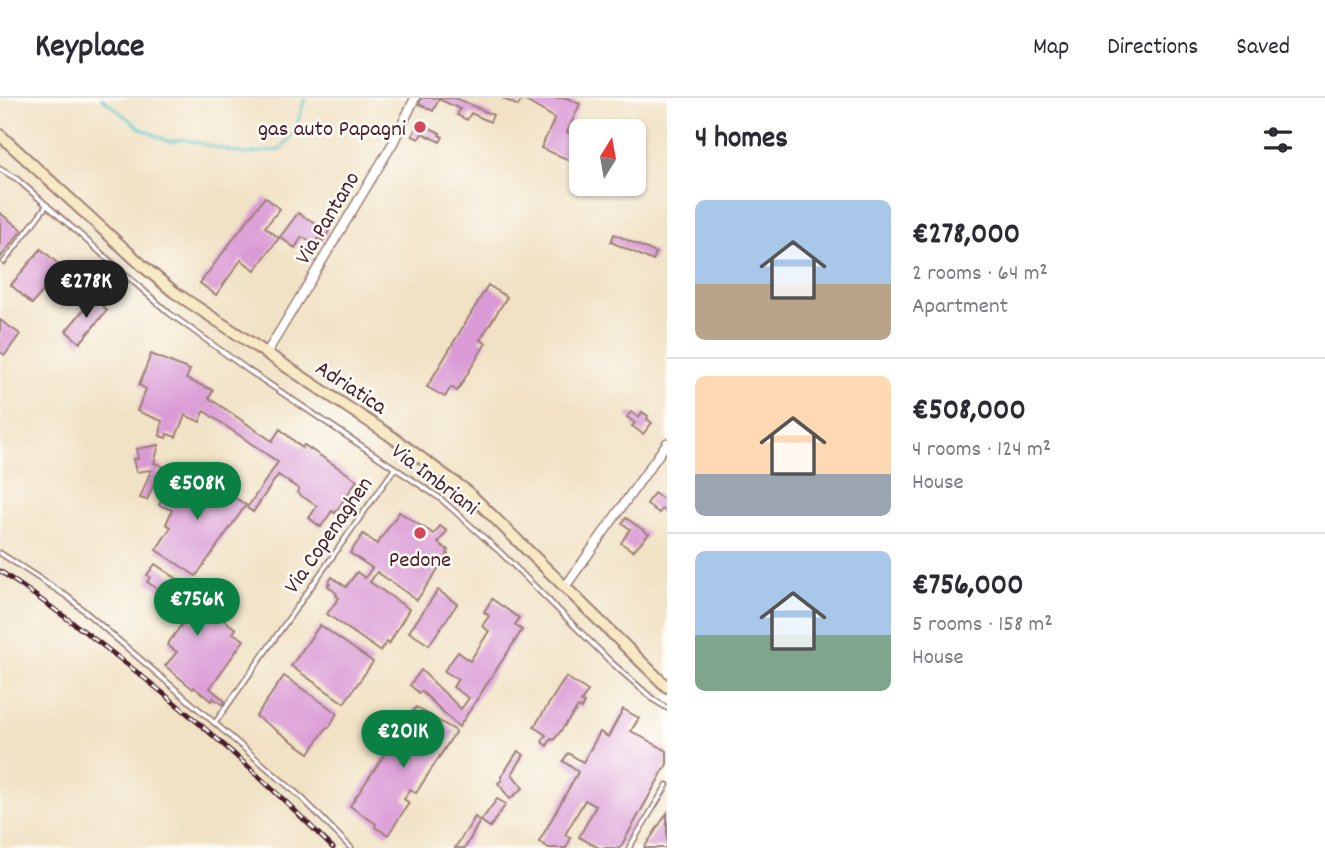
<!DOCTYPE html>
<meta charset="utf-8">
<style>
:root{--surface:#fff;--page:#f2f2f3;--text:#2b2b33;--muted:#7c7c81;--line:#e1e1e2;--accent:#0b8043}
body{margin:0;font-family:Dekko,sans-serif;background:var(--page);color:var(--text);height:100vh;display:flex;flex-direction:column;font-size:26px;white-space:nowrap}
*{box-sizing:border-box;margin:0}
p{font-size:23px;color:var(--muted)}
.icon{flex:none;width:38px;height:38px;fill:none;stroke:currentColor;stroke-width:2;stroke-linecap:round;stroke-linejoin:round}
.map{position:relative;flex:1;overflow:hidden}
.drawer{display:flex;flex-direction:column;background:var(--surface);width:658px}
.drawer>*{flex:none}
.needle{width:46px;rotate:11deg}
.buttons{position:absolute;left:569px;top:21px;display:grid;gap:14px}
.buttons a{display:grid;place-items:center;width:77px;height:77px;border-radius:10px;background:var(--surface);box-shadow:0 2px 5px #0004;font-size:35px}
.price{position:absolute;translate:-50% -60px;padding:0 16px;border-radius:24px;background:var(--accent);color:#fff;font-size:23px;line-height:46px;filter:drop-shadow(0 2px 4px #0008)}
.price::after{content:'';position:absolute;left:50%;top:42px;width:21px;height:16px;margin-left:-10px;background:inherit;clip-path:polygon(0 0,100% 0,50% 100%)}
.price.selected{background:#222;color:#fff}
ul{padding:0;list-style:none}
li{display:flex;align-items:center;gap:21px;height:175px;padding:0 28px}
li+li{border-top:2px solid var(--line)}
li span{display:grid;place-items:center;flex:none;width:196px;height:140px;border-radius:10px;color:#555}
li>.icon{margin-inline-start:auto}
span .icon{width:84px;height:84px;fill:#fffc;stroke-width:1}
li b{font-size:30px}
h2{display:flex;justify-content:space-between;align-items:center;height:84px;padding:0 28px;font-size:30px}
header{display:flex;align-items:center;gap:42px;box-sizing:border-box;height:98px;padding:0 35px;background:var(--surface);border-bottom:2px solid var(--line)}
header strong{font-size:33px}
nav{display:flex;gap:38px;margin-inline-start:auto;font-size:24px}
main{display:flex;flex:1;min-height:0}
.map>svg:first-child{display:block}
.lines{fill:none;stroke-linecap:round;stroke-linejoin:round}
.stream{stroke:#55c3cb;stroke-width:2.5}
.building{fill:#da9ad6}
.lane-casing{stroke:#9e8078;stroke-width:7}
.street-casing{stroke:#9e8078;stroke-width:11}
.secondary-casing{stroke:#9e8078;stroke-width:14}
.lane{stroke:#fff;stroke-width:3.5}
.street{stroke:#fff;stroke-width:8}
.secondary{stroke:#f7e9c3;stroke-width:10}
.rail-casing{stroke:#4a1f2b;stroke-width:5}
.rail{stroke:#fdfcf7;stroke-width:2.5;stroke-dasharray:8;stroke-linecap:butt}
.poi-dot{fill:#d1495b;stroke:#fdfcf7;stroke-width:2.5}
.labels{text-anchor:middle;stroke-width:5;stroke-linejoin:round;paint-order:stroke}
.poi-label{font-size:23px;fill:#4a1f2b;stroke:#fdfcf7;text-anchor:end}
.street-label{font-size:23px;fill:#4a1f2b;stroke:#fdfcf7}
</style>
<header>
<strong>Keyplace</strong>
<nav><a>Map</a><a>Directions</a><a>Saved</a></nav>
</header>
<main>
<div class="map">
<svg width="667" height="750" viewBox="0 0 667 750">
<rect width="100%" height="100%" fill="#fdfcf7"/>
<filter id="ink" filterUnits="userSpaceOnUse"><feTurbulence type="fractalNoise" baseFrequency=".0143" numOctaves="2"/><feDisplacementMap in="SourceGraphic" scale="14" xChannelSelector="R" yChannelSelector="G"/><feConvolveMatrix kernelMatrix="1 2 1 2 8 2 1 2 1" color-interpolation-filters="sRGB"/></filter>
<filter id="wash" filterUnits="userSpaceOnUse"><feTurbulence type="fractalNoise" baseFrequency=".00686" numOctaves="4" result="noise"/><feDisplacementMap in="SourceGraphic" scale="28" xChannelSelector="R" yChannelSelector="G"/><feGaussianBlur stdDeviation="1.57" result="paint"/><feColorMatrix in="noise" values="0 0 0 0 0 0 0 0 0 0 0 0 0 0 0 0 0 1.4 0 .05"/><feComposite in="paint" operator="in"/></filter>
<g filter="url(#wash)">
<rect width="100%" height="100%" fill="#f1e2c5"/>
<g class="lines">
<path class="stream" d="M102,0L140,30L170,44L182,41L244,56L280,52L295,33L305,0"/>
</g>
<g id="blocks">
<g class="building">
<path d="M421,0H456L493,17L490,24L471,15L467,22L457,17L460,11L439,1L433,13L419,6Z"/>
<path d="M502,0H567L580,6L567,34L581,41V67L541,50L555,20L522,1L518,8Z"/>
<path d="M420,22L427,26L426,28L440,35L439,37L443,39L440,44L422,35L419,41L412,38Z"/>
<path d="M265,99L280,111L265,129L279,140L255,172L241,162L216,197L200,185Z"/>
<path d="M0,115L22,132L0,160Z"/>
<path d="M298,115L329,133L323,143L318,140L314,146L302,139L295,150L280,139Z"/>
<path d="M614,136L656,155L653,163L611,144Z"/>
<path d="M41,151L63,170L32,206L11,187Z"/>
<path d="M488,187L507,199L480,242L486,245L457,293L451,289L445,299L427,289Z"/>
<path d="M93,200L107,212L80,245L66,233Z"/>
<path d="M0,222L20,236L5,257L0,254Z"/>
<path d="M151,256L190,272L186,281L213,292L209,300L272,343L280,331L302,350L304,347L357,382L335,415L332,413L321,429L309,420L317,408L297,395L299,391L278,377L253,414L247,410L278,364L204,313L200,324L185,317L176,339L167,336L166,340L160,338L162,323L137,313L146,291L139,287Z"/>
<path d="M631,314L639,319L642,314L648,318L647,321L652,325L643,336L632,328L635,325L627,319Z"/>
<path d="M159,347L154,365L165,369L161,370L147,402L140,400L151,372L136,374L133,361H138L136,351Z"/>
<path d="M190,370L246,407L196,478L156,452L171,429L166,426L172,412L159,407L164,395L176,400Z"/>
<path d="M654,395L667,403V414L662,411L659,415L647,406Z"/>
<path d="M399,414L434,436L440,428L447,433L438,445L448,452L447,455L448,456L417,502L377,474L370,484L409,511L389,546L387,544L380,553L327,516L339,500L336,498L337,496L328,488L330,486L328,485L332,479L346,489L357,474L365,480L372,470L350,455L363,436L377,446Z"/>
<path d="M626,420L649,436L633,453L621,445L630,431L622,425Z"/>
<path d="M155,466L189,489L185,494L236,531L233,535L244,542L210,590L225,603L223,607L213,600L211,603L194,589L193,591L165,568L177,554L167,547L187,519L182,516L186,510L147,484L150,479L147,477Z"/>
<path d="M438,492L457,506L429,547L409,534Z"/>
<path d="M492,501L519,520L515,527L522,532L459,629L421,593L419,595L410,587L421,572L461,611L469,600L453,589L458,581L444,573L458,554L470,563L489,533L482,528L489,518L484,514Z"/>
<path d="M320,527L373,564L344,605L291,568Z"/>
<path d="M284,578L337,615L329,630L327,629L309,655L256,618Z"/>
<path d="M566,579L588,593L581,604L584,605L581,611L578,609L554,642L551,641L547,648L542,644L546,637L534,629Z"/>
<path d="M416,609L456,633L416,695L410,691L404,701L409,705L388,737L375,729L376,726L350,708Z"/>
<path d="M623,611L639,620L631,633L667,653V666L620,750H599L579,739L596,708L585,702L565,737L571,740L566,750H549L539,744L578,674L563,663L568,655L583,664L600,634L608,639Z"/>
<path d="M518,653L524,657L512,676L523,690L510,701L498,685L502,682L501,679Z"/>
<path d="M497,701L506,706L490,729L481,723Z"/>
<path d="M667,715V750H644Z"/>
<path d="M475,719L480,723L465,750H455Z"/>
</g>
</g>
</g>
<g filter="url(#ink)">
<use href="#blocks" fill-opacity="0" stroke="#9e8078" stroke-width="2"/>
<g class="lines">
<defs>
<g id="lane">
<path d="M0,71L17,81L169,215L248,272L441,401L500,454L612,565L654,602L667,610"/>
<path d="M4,164L47,107"/>
<path d="M0,455L68,499L302,700L351,750"/>
<path d="M215,625L395,370"/>
<path d="M629,750L667,687"/>
</g>
<g id="street">
<path d="M266,256L393,45L415,0"/>
<path d="M565,489L667,345"/>
</g>
<path id="secondary" d="M0,37L144,169L174,194L388,336L468,394L667,589"/>
</defs>
<use href="#lane" class="lane-casing"/>
<use href="#street" class="street-casing"/>
<use href="#secondary" class="secondary-casing"/>
<use href="#lane" class="lane"/>
<use href="#street" class="street"/>
<use href="#secondary" class="secondary"/>
<defs>
<path id="rail" d="M0,473C120,555 231,647 333,750"/>
</defs>
<use href="#rail" class="rail-casing"/>
<use href="#rail" class="rail"/>
</g>
</g>
<g class="poi-dot">
<circle cx="420" cy="29" r="7"/>
<circle cx="420" cy="435" r="7"/>
</g>
<g class="labels">
<g class="poi-label">
<text x="406" y="37">gas auto Papagni</text>
<text x="420" y="468" text-anchor="middle">Pedone</text>
</g>
<g class="street-label">
<text transform="translate(326 119) rotate(-59)" y="8">Via Pantano</text>
<text transform="translate(352 288) rotate(33)" y="8">Adriatica</text>
<text transform="translate(436 380) rotate(37)" y="8">Via Imbriani</text>
<text transform="translate(327 436) rotate(-55)" y="8">Via Copenaghen</text>
</g>
</g>
</svg>
<div class="buttons">
<a><svg class="needle" viewBox="-14 -14 28 28"><path d="M0-13l5 13h-10z" fill="#e53935"/><path d="M0 13l5-13h-10z" fill="#7c7c81"/></svg></a>
</div>
<b class="price selected" style="left:86px;top:222px">€278K</b>
<b class="price" style="left:197px;top:424px">€508K</b>
<b class="price" style="left:197px;top:540px">€756K</b>
<b class="price" style="left:403px;top:672px">€201K</b>
</div>
<section class="drawer">
<h2>4 homes<svg class="icon" aria-label="filters" viewBox="0 0 24 24"><path d="M4 7h16M4 17h16"/><circle cx="9" cy="7" r="2"/><circle cx="15" cy="17" r="2"/></svg></h2>
<ul>
<li><span style="background:linear-gradient(#a9c7e8 60%,#b9a48a 0)"><svg class="icon" aria-label="home" viewBox="0 0 24 24"><path d="M3 11l9-7 9 7M6 9v11h12V9"/></svg></span><div><b>€278,000</b><p>2 rooms · 64 m²</p><p>Apartment</p></div></li>
<li><span style="background:linear-gradient(#ffd9b3 70%,#9aa5b1 0)"><svg class="icon" aria-label="home" viewBox="0 0 24 24"><path d="M3 11l9-7 9 7M6 9v11h12V9"/></svg></span><div><b>€508,000</b><p>4 rooms · 124 m²</p><p>House</p></div></li>
<li><span style="background:linear-gradient(#a9c7e8 60%,#7fa58c 0)"><svg class="icon" aria-label="home" viewBox="0 0 24 24"><path d="M3 11l9-7 9 7M6 9v11h12V9"/></svg></span><div><b>€756,000</b><p>5 rooms · 158 m²</p><p>House</p></div></li>
</ul>
</section>
</main>
